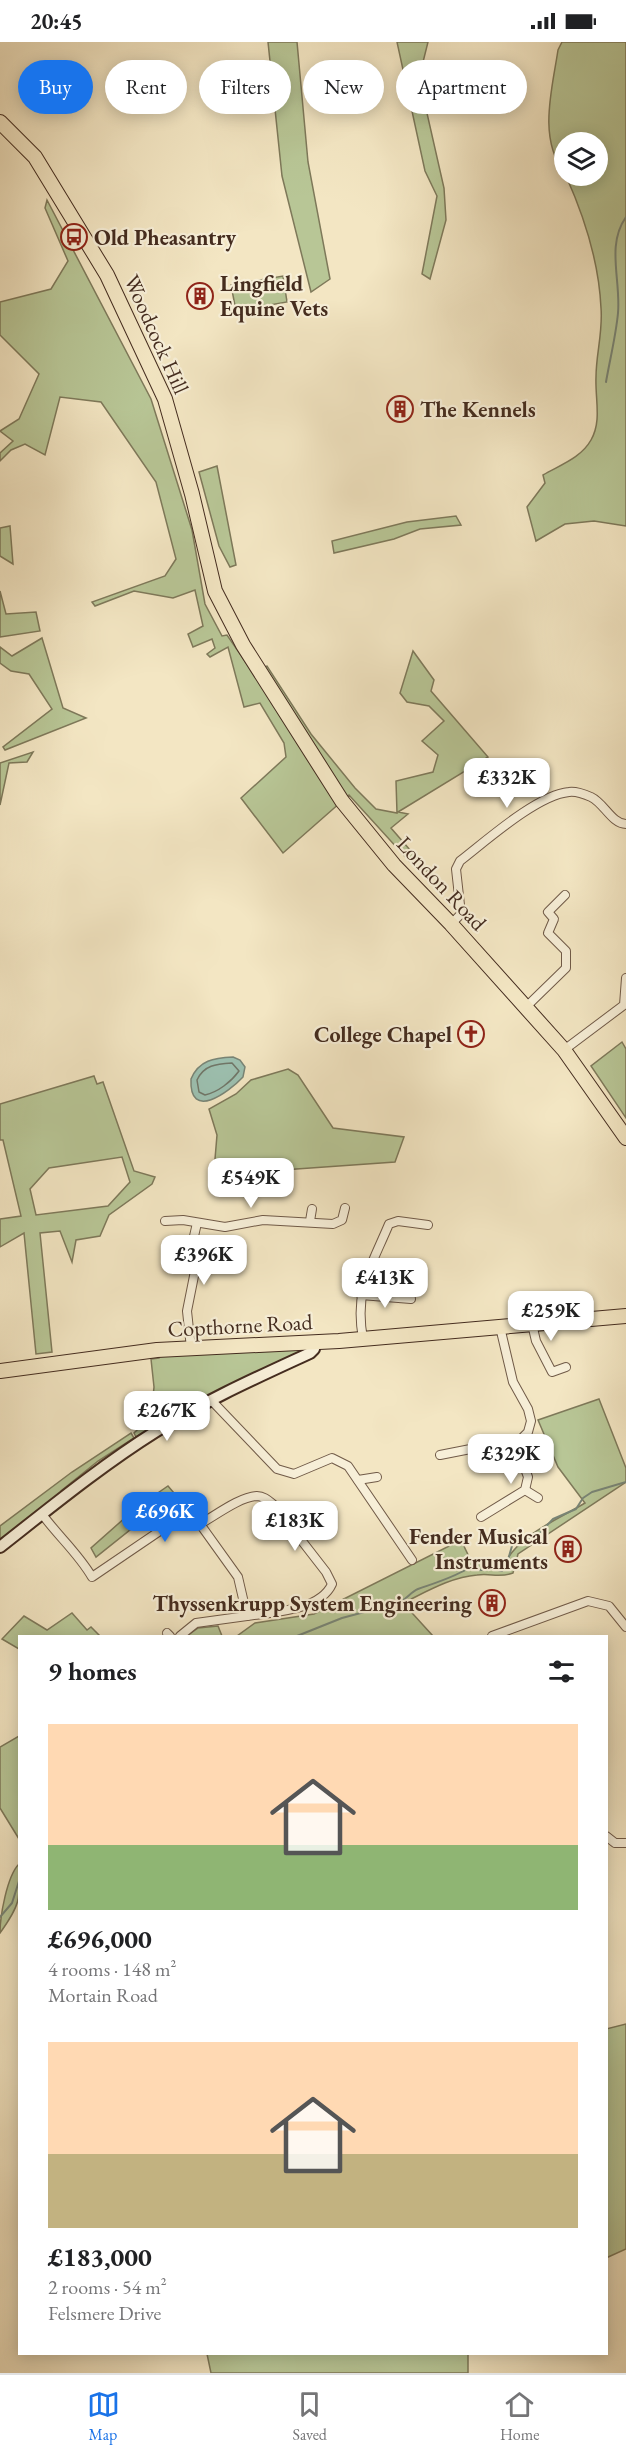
<!DOCTYPE html>
<meta charset="utf-8">
<style>
:root{--surface:#fff;--page:#f2f2f2;--text:#202124;--muted:#757577;--line:#e0e0e0;--accent:#1a73e8}
body{margin:0;font-family:"EB Garamond",serif;background:var(--page);color:var(--text);height:100vh;display:flex;flex-direction:column;font-size:22px;white-space:nowrap}
*{box-sizing:border-box;margin:0}
p{font-size:20px;color:var(--muted)}
.icon{flex:none;width:33px;height:33px;fill:none;stroke:currentColor;stroke-width:2;stroke-linecap:round;stroke-linejoin:round}
.map{position:relative;flex:1;overflow:hidden}
.sheet{position:absolute;left:18px;top:1593px;width:590px;height:720px;display:flex;flex-direction:column;background:var(--surface);border-radius:0px;box-shadow:0 3px 15px #0003}
.sheet>*{flex:none}
.banner{position:absolute;left:18px;top:18px;width:591px;height:54px;display:flex;gap:12px}
.tools{position:absolute;left:554px;top:90px;display:grid;gap:12px}
.tools a{display:grid;place-items:center;width:54px;height:54px;border-radius:50%;background:var(--surface);box-shadow:0 3px 15px #0003;font-size:30px}
.price{position:absolute;translate:-50% -51px;padding:0 14px;border-radius:12px;background:#fff;color:#222;font-size:20px;line-height:39px;filter:drop-shadow(0 2px 3px #0008)}
.price::after{content:'';position:absolute;left:50%;top:36px;width:18px;height:14px;margin-left:-9px;background:inherit;clip-path:polygon(0 0,100% 0,50% 100%)}
.price.on{background:var(--accent);color:#fff}
ul{padding:0;list-style:none}
li{display:grid;align-content:center;gap:12px;height:318px;padding:0 30px}
li span{display:grid;place-items:center;height:186px;border-radius:0px;color:#555}
li>.icon{margin-inline-start:auto}
span .icon{width:108px;height:108px;fill:#fffc;stroke-width:1}
li b{font-size:26px}
h2{display:flex;justify-content:space-between;align-items:center;height:72px;padding:0 30px;font-size:26px}
.tag{padding:0 21px;border-radius:27px;background:var(--surface);box-shadow:0 3px 15px #0003;font-size:21px;line-height:54px}
.tag.on{background:var(--accent);color:#fff}
.status{display:flex;justify-content:space-between;align-items:center;height:42px;padding:0 30px;background:var(--surface);direction:ltr}
.status svg{height:16px;fill:currentColor}
.menu{display:flex;justify-content:space-around;align-items:center;height:84px;border-top:2px solid var(--line);background:var(--surface);font-size:16px;color:var(--muted)}
.menu a{display:grid;justify-items:center;gap:3px}
.menu .on{color:var(--accent)}
.map>svg:first-child{display:block}
.green{fill:#b8c696;stroke:#7e795a;stroke-width:1.5;fill-rule:evenodd}
.water{fill:#9cc0b0;stroke:#798576;stroke-width:1.5}
.lines{fill:none;stroke-linecap:round;stroke-linejoin:round}
.shore{stroke:#707668;stroke-width:1.5}
.stream{stroke:#798576;stroke-width:2}
.street-casing{stroke:#705a48;stroke-width:10}
.secondary-casing{stroke:#442c1f;stroke-width:14}
.highway-casing{stroke:#442c1f;stroke-width:16}
.street{stroke:#f7efd8;stroke-width:8}
.secondary{stroke:#f7efd8;stroke-width:10}
.highway{stroke:#f3e6c3;stroke-width:14}
.labels{text-anchor:middle;stroke-width:4.5;stroke-linejoin:round;paint-order:stroke}
.poi-label{font-size:22px;font-weight:bold;fill:#442c1f;stroke:#f7efd8;text-anchor:start}
.street-label{font-size:22px;fill:#442c1f;stroke:#f7efd8}
</style>
<div class="status"><b>20:45</b><svg viewBox="0 0 49 12"><path d="M0 12V9h3v3zM5 12V6h3v6zM10 12V3h3v9zM15 12V0h3v12zM26 1h20v11H26zM47 4h2v5h-2z"/></svg></div>
<div class="map">
<svg width="626" height="2331" viewBox="0 0 626 2331">
<rect width="100%" height="100%" fill="#f3e6c3"/>
<filter id="stains"><feTurbulence type="fractalNoise" baseFrequency=".00333" numOctaves="4"/><feColorMatrix values="0 0 0 0 .2 0 0 0 0 .09 0 0 0 0 .02 0 0 0 .5 -.17"/></filter>
<radialGradient id="worn" r=".72"><stop offset=".6" stop-color="#630" stop-opacity="0"/><stop offset="1" stop-color="#630" stop-opacity=".3"/></radialGradient>
<g class="green">
<path d="M268,0H297L308,120L330,237L311,250L282,134Z"/>
<path d="M397,0H428L419,36L444,146L446,178L430,237L422,232L437,154L425,129Z"/>
<path d="M562,0H626V484L594,479L565,482L536,499L527,465L545,441L543,433C560,423 581,416 591,398C602,379 595,357 596,335C596,312 603,290 601,266C599,222 584,174 566,134H597V100H564V131C538,95 552,48 558,8Z"/>
<path d="M47,158L151,357L192,488L205,562L222,594L227,593L251,628L267,624L311,692L355,746L376,767L397,771L396,739L433,730L438,713L422,699L444,679L429,664L407,660L400,651L413,609L434,638L431,649L488,715L398,770L408,772L391,786L430,831L409,819L349,753L283,811L241,756L286,715L284,701L260,661L244,665L228,605L210,615L207,612L215,606L212,597L193,605L188,592L203,584L195,548L173,556L134,549L95,564L92,560L165,534L176,517L156,440L101,360L60,355L45,413L25,402L11,408L0,419V411L13,399L0,389L19,377L39,332L0,293V260L51,247L68,219L45,166Z"/>
<path d="M283,234L287,260L236,269L231,243Z"/>
<path d="M217,424L236,523L230,525L219,504L199,430Z"/>
<path d="M456,474L461,483L420,487L394,497L334,511L332,499L407,480Z"/>
<path d="M10,484L13,522L0,514V486Z"/>
<path d="M0,549L6,572L36,570L40,589L0,595Z"/>
<path d="M42,596L63,666L86,676L5,708L3,705L52,667L29,632L11,629L0,621V605L12,614Z"/>
<path d="M33,710L27,720L9,721L0,763V721Z"/>
<path d="M622,1000L626,1007V1076L591,1024Z"/>
<path d="M288,1027L298,1033L333,1086L404,1095L395,1120L225,1132L215,1117L217,1093L209,1067L236,1052L251,1038Z"/>
<path d="M94,1034L97,1042L103,1040L134,1129L155,1135L152,1142L109,1173L100,1194L76,1198L72,1220L60,1189L40,1191L52,1310L36,1312L24,1191L0,1205V1177L21,1174L3,1098H0V1062ZM122,1115L130,1140L108,1164L36,1173L30,1147L49,1126Z"/>
<path d="M300,1307L301,1311L239,1340L136,1395L134,1391L151,1375L154,1345L151,1317L159,1316L160,1313Z"/>
<path d="M599,1357L626,1426V1440L518,1512L513,1531C500,1536 490,1531 477,1533C451,1535 426,1550 403,1561L433,1594H237L255,1581L314,1572L461,1498L472,1521C487,1514 491,1515 503,1525C516,1494 557,1478 585,1461L558,1425L538,1378Z"/>
<path d="M131,1391L134,1396L98,1419L61,1449L60,1453L0,1498V1484L72,1430Z"/>
<path d="M168,1444L174,1451L157,1461L145,1476L96,1515L91,1506L136,1466Z"/>
<path d="M72,1571L87,1588L91,1585L100,1594H20L19,1607L2,1597L24,1574L47,1588Z"/>
<path d="M218,1584L222,1594H187L198,1586Z"/>
<path d="M19,1694V1797L0,1766V1705Z"/>
<path d="M19,1822C20,1857 21,1862 0,1891C0,1874 7,1834 19,1822Z"/>
<path d="M626,1982V2207L606,2216V1987Z"/>
<path d="M207,2312H468V2331H211Z"/>
</g>
<path class="water" d="M233,1015L240,1018L245,1025L243,1035C229,1050 189,1080 191,1037C199,1018 214,1016 233,1015Z"/>
<g class="lines">
<path class="shore" d="M232,1021L239,1029C231,1040 218,1050 205,1053L199,1050L197,1038C204,1023 216,1022 232,1021Z"/>
<g class="stream">
<path d="M606,340C610,317 616,293 618,271C621,238 606,203 626,175"/>
<path d="M297,1594L342,1576L387,1564L390,1560L395,1562C405,1560 410,1550 418,1547C435,1541 452,1536 467,1527L482,1528L492,1518L498,1528L502,1529L508,1518L514,1497L530,1496L539,1492L553,1477L576,1467L583,1456L592,1450L626,1440"/>
<path d="M0,1875L12,1861L20,1836"/>
</g>
<defs>
<g id="street">
<path d="M451,882L461,872L456,827L460,819C486,799 537,753 569,750C576,749 584,752 591,755C604,761 612,782 626,782"/>
<path d="M527,964L566,926V909L548,891L554,877L548,870L565,853"/>
<path d="M564,1008L624,963L626,936"/>
<path d="M165,1179L183,1178L225,1185L263,1178L333,1182L342,1178L345,1166"/>
<path d="M310,1179L312,1167"/>
<path d="M361,1253L411,1257"/>
<path d="M532,1282L536,1299L552,1330L566,1325"/>
<path d="M363,1297C354,1248 371,1225 389,1182L398,1179L428,1183"/>
<path d="M191,1306L187,1269L195,1229L192,1203L197,1181"/>
<path d="M212,1359L277,1427L294,1432L332,1416L348,1424L412,1518"/>
<path d="M440,1413L501,1401L516,1402L528,1390L531,1379L528,1367L513,1340L500,1285"/>
<path d="M358,1438L377,1435"/>
<path d="M525,1448L538,1456"/>
<path d="M42,1472C58,1494 78,1511 92,1535L170,1482L189,1477L200,1482L238,1535L247,1574L196,1581L180,1594"/>
<path d="M481,1475L525,1448L528,1435L516,1402"/>
<path d="M200,1482C215,1474 239,1455 257,1454C264,1454 269,1459 274,1463L326,1530L332,1542C320,1569 272,1570 247,1574"/>
<path d="M167,1591L170,1594"/>
<path d="M492,1594L588,1559L609,1564L626,1585"/>
<path d="M606,1794L615,1801H626"/>
</g>
<path id="secondary" d="M0,1505C51,1465 101,1424 155,1390C204,1359 258,1335 310,1311L314,1307L315,1300"/>
<g id="highway">
<path d="M0,80L35,115L107,233L165,357L192,452L215,549L243,603L342,759L394,823L451,882L564,1008L626,1096"/>
<path d="M0,1329L157,1308L339,1299L626,1274"/>
</g>
</defs>
<use href="#street" class="street-casing"/>
<use href="#secondary" class="secondary-casing"/>
<use href="#highway" class="highway-casing"/>
<use href="#street" class="street"/>
<use href="#secondary" class="secondary"/>
<use href="#highway" class="highway"/>
</g>
<defs>
<symbol id="bus-ring" viewBox="-11 -11 22 22"><circle r="9.5" fill="#f7efd8" stroke="#8f2418" stroke-width="1.5"/><path d="M-5-6H5V4H4V6H2V4H-2V6H-4V4H-5ZM-3.5-4V0h7V-4ZM-3.5 1.2v1.5H-2V1.2ZM2 1.2v1.5H3.5V1.2Z" fill="#8f2418"/></symbol>
<symbol id="building-ring" viewBox="-11 -11 22 22"><circle r="9.5" fill="#f7efd8" stroke="#8f2418" stroke-width="1.5"/><path d="M-4-6H4V6H1V3H-1V6H-4ZM-2.5-4.3h1.7v1.8h-1.7ZM.8-4.3h1.7v1.8H.8ZM-2.5-1h1.7V.8h-1.7ZM.8-1h1.7V.8H.8Z" fill="#8f2418"/></symbol>
<symbol id="church-ring" viewBox="-11 -11 22 22"><circle r="9.5" fill="#f7efd8" stroke="#8f2418" stroke-width="1.5"/><path d="M-1.2-6h2.4v3.5h3.3v2.4h-3.3V6h-2.4V-.1h-3.3v-2.4h3.3Z" fill="#8f2418"/></symbol>
</defs>
<g fill-rule="evenodd">
<use href="#bus-ring" x="59" y="180" width="30" height="30"/>
<use href="#building-ring" x="185" y="239" width="30" height="30"/>
<use href="#building-ring" x="385" y="352" width="30" height="30"/>
<use href="#church-ring" x="456" y="977" width="30" height="30"/>
<use href="#building-ring" x="553" y="1492" width="30" height="30"/>
<use href="#building-ring" x="477" y="1546" width="30" height="30"/>
</g>
<g class="labels">
<g class="poi-label">
<text x="94" y="203">Old Pheasantry</text>
<text x="220" y="249">Lingfield<tspan x="220" dy="25">Equine Vets</tspan></text>
<text x="420" y="375">The Kennels</text>
<text x="452" y="1000" text-anchor="end">College Chapel</text>
<text x="548" y="1502" text-anchor="end">Fender Musical<tspan x="548" dy="25">Instruments</tspan></text>
<text x="472" y="1569" text-anchor="end">Thyssenkrupp System Engineering</text>
</g>
<g class="street-label">
<text transform="translate(157 292) rotate(66)" y="8">Woodcock Hill</text>
<text transform="translate(442 841) rotate(47)" y="8">London Road</text>
<text transform="translate(240 1283) rotate(-3)" y="8">Copthorne Road</text>
</g>
</g>
<rect width="100%" height="100%" filter="url(#stains)"/>
<rect width="100%" height="100%" fill="url(#worn)"/>
</svg>
<div class="tools">
<a><svg class="icon" aria-label="layers" viewBox="0 0 24 24"><path d="M12 4l9 5-9 5-9-5zM3 14l9 5 9-5"/></svg></a>
</div>
<b class="price" style="left:507px;top:767px">£332K</b>
<b class="price" style="left:251px;top:1167px">£549K</b>
<b class="price" style="left:204px;top:1244px">£396K</b>
<b class="price" style="left:385px;top:1267px">£413K</b>
<b class="price" style="left:551px;top:1300px">£259K</b>
<b class="price" style="left:167px;top:1400px">£267K</b>
<b class="price" style="left:511px;top:1443px">£329K</b>
<b class="price on" style="left:165px;top:1501px">£696K</b>
<b class="price" style="left:295px;top:1510px">£183K</b>
<div class="banner">
<a class="tag on">Buy</a>
<a class="tag">Rent</a>
<a class="tag">Filters</a>
<a class="tag">New</a>
<a class="tag">Apartment</a>
</div>
<section class="sheet">
<h2>9 homes<svg class="icon" aria-label="filters" viewBox="0 0 24 24"><path d="M4 7h16M4 17h16"/><circle cx="9" cy="7" r="2"/><circle cx="15" cy="17" r="2"/></svg></h2>
<ul>
<li><span style="background:linear-gradient(#ffd9b3 65%,#8fb573 0)"><svg class="icon" aria-label="home" viewBox="0 0 24 24"><path d="M3 11l9-7 9 7M6 9v11h12V9"/></svg></span><div><b>£696,000</b><p>4 rooms · 148 m²</p><p>Mortain Road</p></div></li>
<li><span style="background:linear-gradient(#ffd9b3 60%,#c2b280 0)"><svg class="icon" aria-label="home" viewBox="0 0 24 24"><path d="M3 11l9-7 9 7M6 9v11h12V9"/></svg></span><div><b>£183,000</b><p>2 rooms · 54 m²</p><p>Felsmere Drive</p></div></li>
</ul>
</section>
</div>
<nav class="menu">
<a class="on"><svg class="icon" aria-label="map" viewBox="0 0 24 24"><path d="M3 6l6-2 6 2 6-2v14l-6 2-6-2-6 2zM9 4v14M15 6v14"/></svg>Map</a>
<a><svg class="icon" aria-label="saved" viewBox="0 0 24 24"><path d="M7 4h10v16l-5-4-5 4z"/></svg>Saved</a>
<a><svg class="icon" aria-label="home" viewBox="0 0 24 24"><path d="M3 11l9-7 9 7M6 9v11h12V9"/></svg>Home</a>
</nav>
